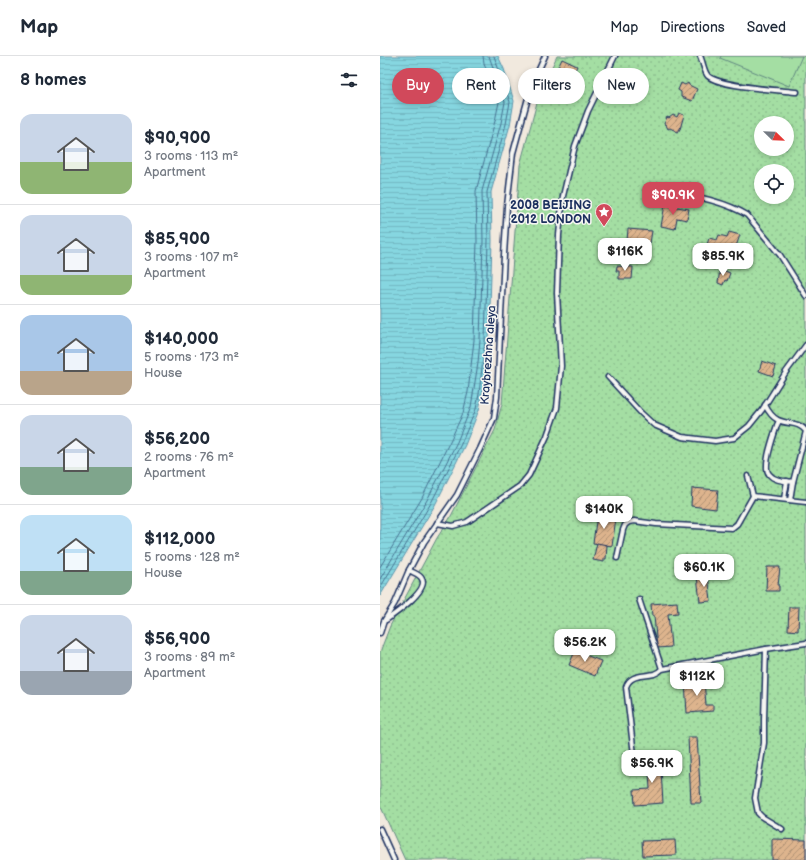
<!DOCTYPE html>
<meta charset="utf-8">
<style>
:root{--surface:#fff;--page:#f6f6f7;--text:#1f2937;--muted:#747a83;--line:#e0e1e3;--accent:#d1495b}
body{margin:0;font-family:"Balsamiq Sans",sans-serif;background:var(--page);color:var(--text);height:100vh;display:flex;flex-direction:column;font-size:15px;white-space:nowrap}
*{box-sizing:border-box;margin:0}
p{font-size:13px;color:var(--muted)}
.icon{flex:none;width:22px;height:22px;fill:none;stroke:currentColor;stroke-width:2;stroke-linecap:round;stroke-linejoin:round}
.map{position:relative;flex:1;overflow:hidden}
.details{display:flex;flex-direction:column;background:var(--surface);width:380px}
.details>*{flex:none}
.guide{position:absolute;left:12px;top:12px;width:354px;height:36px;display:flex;gap:8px}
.needle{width:26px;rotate:113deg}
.buttons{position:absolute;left:374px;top:60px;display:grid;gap:8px}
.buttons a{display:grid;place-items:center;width:40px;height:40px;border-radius:50%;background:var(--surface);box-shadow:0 2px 6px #0003;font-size:20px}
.price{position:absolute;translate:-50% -34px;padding:0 9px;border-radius:8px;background:#fff;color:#222;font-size:13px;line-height:26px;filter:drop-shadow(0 1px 2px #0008)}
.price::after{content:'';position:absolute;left:50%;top:24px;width:12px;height:9px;margin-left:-6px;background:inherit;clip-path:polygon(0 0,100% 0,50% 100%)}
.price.active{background:var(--accent);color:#fff}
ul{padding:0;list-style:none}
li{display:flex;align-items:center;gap:12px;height:100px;padding:0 20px}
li+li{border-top:1px solid var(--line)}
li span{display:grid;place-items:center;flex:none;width:112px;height:80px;border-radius:12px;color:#555}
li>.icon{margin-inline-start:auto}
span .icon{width:48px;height:48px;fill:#fffc;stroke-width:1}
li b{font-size:17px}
h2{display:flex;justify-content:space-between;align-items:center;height:48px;padding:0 20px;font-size:17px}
.pill{padding:0 14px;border-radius:18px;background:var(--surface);box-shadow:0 2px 6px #0003;font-size:14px;line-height:36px}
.pill.active{background:var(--accent);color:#fff}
header{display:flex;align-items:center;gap:24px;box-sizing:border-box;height:56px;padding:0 20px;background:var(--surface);border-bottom:1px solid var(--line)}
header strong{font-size:19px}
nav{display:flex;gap:22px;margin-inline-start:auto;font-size:14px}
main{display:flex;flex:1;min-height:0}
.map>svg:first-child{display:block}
.park{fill:url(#park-dots);stroke:#608680;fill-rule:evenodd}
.pitch{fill:#a4dea3;stroke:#608680}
.water{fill:url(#water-rules);stroke:#5b93ac}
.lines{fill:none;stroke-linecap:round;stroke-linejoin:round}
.shore{stroke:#467292;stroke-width:1}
.building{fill:url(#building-hatch);stroke:#1b2f5e}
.service-casing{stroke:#1b2f5e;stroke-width:7}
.service{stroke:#f6f6f2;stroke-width:4}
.labels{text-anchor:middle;stroke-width:3;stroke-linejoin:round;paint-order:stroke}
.poi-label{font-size:12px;font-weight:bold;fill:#1b2f5e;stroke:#f6f6f2;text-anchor:end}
.street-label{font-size:12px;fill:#1b2f5e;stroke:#f6f6f2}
</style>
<header>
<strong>Map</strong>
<nav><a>Map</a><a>Directions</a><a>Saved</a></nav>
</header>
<main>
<section class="details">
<h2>8 homes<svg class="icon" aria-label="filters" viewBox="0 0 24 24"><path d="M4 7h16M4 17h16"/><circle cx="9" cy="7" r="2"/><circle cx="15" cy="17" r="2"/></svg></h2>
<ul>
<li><span style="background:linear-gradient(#c9d6e8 60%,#8fb573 0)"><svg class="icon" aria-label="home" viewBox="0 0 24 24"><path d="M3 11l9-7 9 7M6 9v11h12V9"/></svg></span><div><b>$90,900</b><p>3 rooms · 113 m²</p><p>Apartment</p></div></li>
<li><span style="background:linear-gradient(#c9d6e8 75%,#8fb573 0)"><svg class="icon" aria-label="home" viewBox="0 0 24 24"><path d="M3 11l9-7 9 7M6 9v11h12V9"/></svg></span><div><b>$85,900</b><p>3 rooms · 107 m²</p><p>Apartment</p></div></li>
<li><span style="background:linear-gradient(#a9c7e8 70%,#b9a48a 0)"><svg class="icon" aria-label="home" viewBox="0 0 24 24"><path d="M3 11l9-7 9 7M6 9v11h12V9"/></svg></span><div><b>$140,000</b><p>5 rooms · 173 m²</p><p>House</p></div></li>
<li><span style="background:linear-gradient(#c9d6e8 65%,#7fa58c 0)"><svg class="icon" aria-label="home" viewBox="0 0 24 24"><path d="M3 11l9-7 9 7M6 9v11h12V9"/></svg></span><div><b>$56,200</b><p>2 rooms · 76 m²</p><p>Apartment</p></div></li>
<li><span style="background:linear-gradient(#bfe0f5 70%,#7fa58c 0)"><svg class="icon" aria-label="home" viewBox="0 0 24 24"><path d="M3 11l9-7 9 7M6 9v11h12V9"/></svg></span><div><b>$112,000</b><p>5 rooms · 128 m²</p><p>House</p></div></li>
<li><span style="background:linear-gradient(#c9d6e8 70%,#9aa5b1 0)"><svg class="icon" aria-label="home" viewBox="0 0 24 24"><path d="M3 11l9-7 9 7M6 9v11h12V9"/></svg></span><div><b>$56,900</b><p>3 rooms · 89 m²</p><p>Apartment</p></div></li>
</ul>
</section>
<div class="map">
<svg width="426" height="804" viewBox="0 0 426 804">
<defs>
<pattern id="park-dots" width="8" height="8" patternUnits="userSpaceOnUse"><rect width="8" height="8" fill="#a4dea3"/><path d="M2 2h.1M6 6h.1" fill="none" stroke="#8dbf8f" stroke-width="1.8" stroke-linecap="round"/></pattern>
<pattern id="water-rules" width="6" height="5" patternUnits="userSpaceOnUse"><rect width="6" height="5" fill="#86d6e0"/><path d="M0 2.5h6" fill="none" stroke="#73b8c3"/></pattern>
<pattern id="building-hatch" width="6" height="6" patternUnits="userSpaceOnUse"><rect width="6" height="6" fill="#ddb48d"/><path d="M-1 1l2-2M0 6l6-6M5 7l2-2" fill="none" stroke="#b29376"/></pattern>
</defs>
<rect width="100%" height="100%" fill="#f1e9de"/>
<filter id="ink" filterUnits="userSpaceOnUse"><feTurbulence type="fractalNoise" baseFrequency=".025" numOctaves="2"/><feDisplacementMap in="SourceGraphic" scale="8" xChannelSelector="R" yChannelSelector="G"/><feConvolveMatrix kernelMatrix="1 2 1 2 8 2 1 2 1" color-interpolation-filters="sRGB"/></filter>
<g filter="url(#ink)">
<path class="park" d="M177,0H426V804H25L0,749V596L10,570L57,482L70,462L115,374L122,348L140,109L159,39ZM381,67H407V93H381ZM381,115H407V141H381Z"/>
<path class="pitch" d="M341,0H422L409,30L340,2Z"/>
<path class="water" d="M0,0H118L124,13L134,45L130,69L111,136L112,185L109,285L102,339L99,354L85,389L55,449L0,540Z"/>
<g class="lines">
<g class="shore">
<path d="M0,511L42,442L71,383L83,357L88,336L94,284L97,185L96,135L115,65L119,46L104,7L103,0"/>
<path d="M0,523L47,444L77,386L91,351L98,307L100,284L103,185L102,135L121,67L125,46L109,0"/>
<path d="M0,532L51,447L81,388L96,353L99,338L105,285L108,185L107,136L126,68L130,46L114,0"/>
</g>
</g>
<g class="building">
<path d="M182,3L197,10L187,31L172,24Z"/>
<path d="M301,27L305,29L308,27L309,29L317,33L312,45L301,41V36L298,34Z"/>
<path d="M299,57L304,59L300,73L298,76L290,72L288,73L286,69L284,68L287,61L289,62L293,59L297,61Z"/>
<path d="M285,149L309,153L307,164L297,162L295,173L281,170Z"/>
<path d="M248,173L272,175L270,187L247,185Z"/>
<path d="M349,176L360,179L353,199L346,197L345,202L325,196L329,182L337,184L339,179L347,181Z"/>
<path d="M237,210L253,211L252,223H239V215H236Z"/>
<path d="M340,213L350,217L347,225L345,224L343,229L338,227Z"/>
<path d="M382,305L396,310L393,320L379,315Z"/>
<path d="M312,432L338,434L336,453L311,450Z"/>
<path d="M217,459L236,462L232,490L213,487Z"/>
<path d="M217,487L227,489L226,503H224V506L213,504Z"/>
<path d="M387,511H400L398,530H399V535H386Z"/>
<path d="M328,519L331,545L320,546L317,520Z"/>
<path d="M297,546L298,557L288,558L291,591L277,592L274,560H272L271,548Z"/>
<path d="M409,551H419L418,575L408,574Z"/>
<path d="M195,595L221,605L215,620L189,609Z"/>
<path d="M324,624L326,649H333V655L307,657L305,626Z"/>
<path d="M308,681H317L321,747H311Z"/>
<path d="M280,698L283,747L255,749L254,734L270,733L268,699Z"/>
<path d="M392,783L426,784V804H392Z"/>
<path d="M295,784L296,799L263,800L262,785Z"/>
</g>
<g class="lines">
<defs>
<g id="service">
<path d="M320,0C323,6 324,16 328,20C341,31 398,34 417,36"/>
<path d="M280,135C307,138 344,145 367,159L400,199L426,240"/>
<path d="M228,321L261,357L274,369L302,381L335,385L354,382L369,370L382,354L406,316L426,289"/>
<path d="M385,349C388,355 392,361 398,364C408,369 418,365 426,375L413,426L410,444"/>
<path d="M399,365L397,369C394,379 382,411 389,418C394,425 405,425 413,426"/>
<path d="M368,420L373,440L426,446"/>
<path d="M404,443L407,425"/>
<path d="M57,467L73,470L87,466L140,430L149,419L167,380L177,352L181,310L177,237L179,179L183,140L195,90L208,55L235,0"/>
<path d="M237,502L243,474L245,469L249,466L254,465L276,468L352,472L357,468L373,440"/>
<path d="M259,543L282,613"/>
<path d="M6,564C15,558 49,534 42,523C40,518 33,517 29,514"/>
<path d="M0,577L4,565L15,547L29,514L44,486L77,439L100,393L114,362L117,341L124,199L127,150L133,97L151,31L165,0"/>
<path d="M386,593L384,663V687L375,742L378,757L382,761L402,773"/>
<path d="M255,707L246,631C250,618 263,621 274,618C277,617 280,615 282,613L386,593L426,587"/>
<path d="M0,773L14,804"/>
</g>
</defs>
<use href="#service" class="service-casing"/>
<use href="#service" class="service"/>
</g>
</g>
<defs>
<symbol id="sight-pin" viewBox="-11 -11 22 30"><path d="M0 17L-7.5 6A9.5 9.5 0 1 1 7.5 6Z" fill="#d1495b" stroke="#f6f6f2"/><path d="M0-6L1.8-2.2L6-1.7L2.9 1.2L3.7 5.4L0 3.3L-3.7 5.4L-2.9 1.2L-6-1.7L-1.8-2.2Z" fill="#fff"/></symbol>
</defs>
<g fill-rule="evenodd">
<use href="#sight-pin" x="214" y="146" width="20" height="27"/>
</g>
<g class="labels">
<g class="poi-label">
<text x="211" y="153">2008 BEIJING<tspan x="211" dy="14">2012 LONDON</tspan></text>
</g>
<g class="street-label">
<text transform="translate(108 299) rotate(-86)" y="4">Kraybrezhna aleya</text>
</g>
</g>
</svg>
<div class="buttons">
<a><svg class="needle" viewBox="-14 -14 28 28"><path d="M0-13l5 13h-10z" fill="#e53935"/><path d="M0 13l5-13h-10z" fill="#747a83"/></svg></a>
<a><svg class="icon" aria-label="locate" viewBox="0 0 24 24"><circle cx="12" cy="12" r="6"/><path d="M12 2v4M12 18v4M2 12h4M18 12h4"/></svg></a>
</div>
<b class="price active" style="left:293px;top:160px">$90.9K</b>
<b class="price" style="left:245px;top:216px">$116K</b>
<b class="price" style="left:343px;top:221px">$85.9K</b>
<b class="price" style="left:224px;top:474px">$140K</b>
<b class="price" style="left:324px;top:532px">$60.1K</b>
<b class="price" style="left:205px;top:607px">$56.2K</b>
<b class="price" style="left:317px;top:641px">$112K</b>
<b class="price" style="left:272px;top:728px">$56.9K</b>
<div class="guide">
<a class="pill active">Buy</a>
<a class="pill">Rent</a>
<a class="pill">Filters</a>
<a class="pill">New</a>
</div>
</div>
</main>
